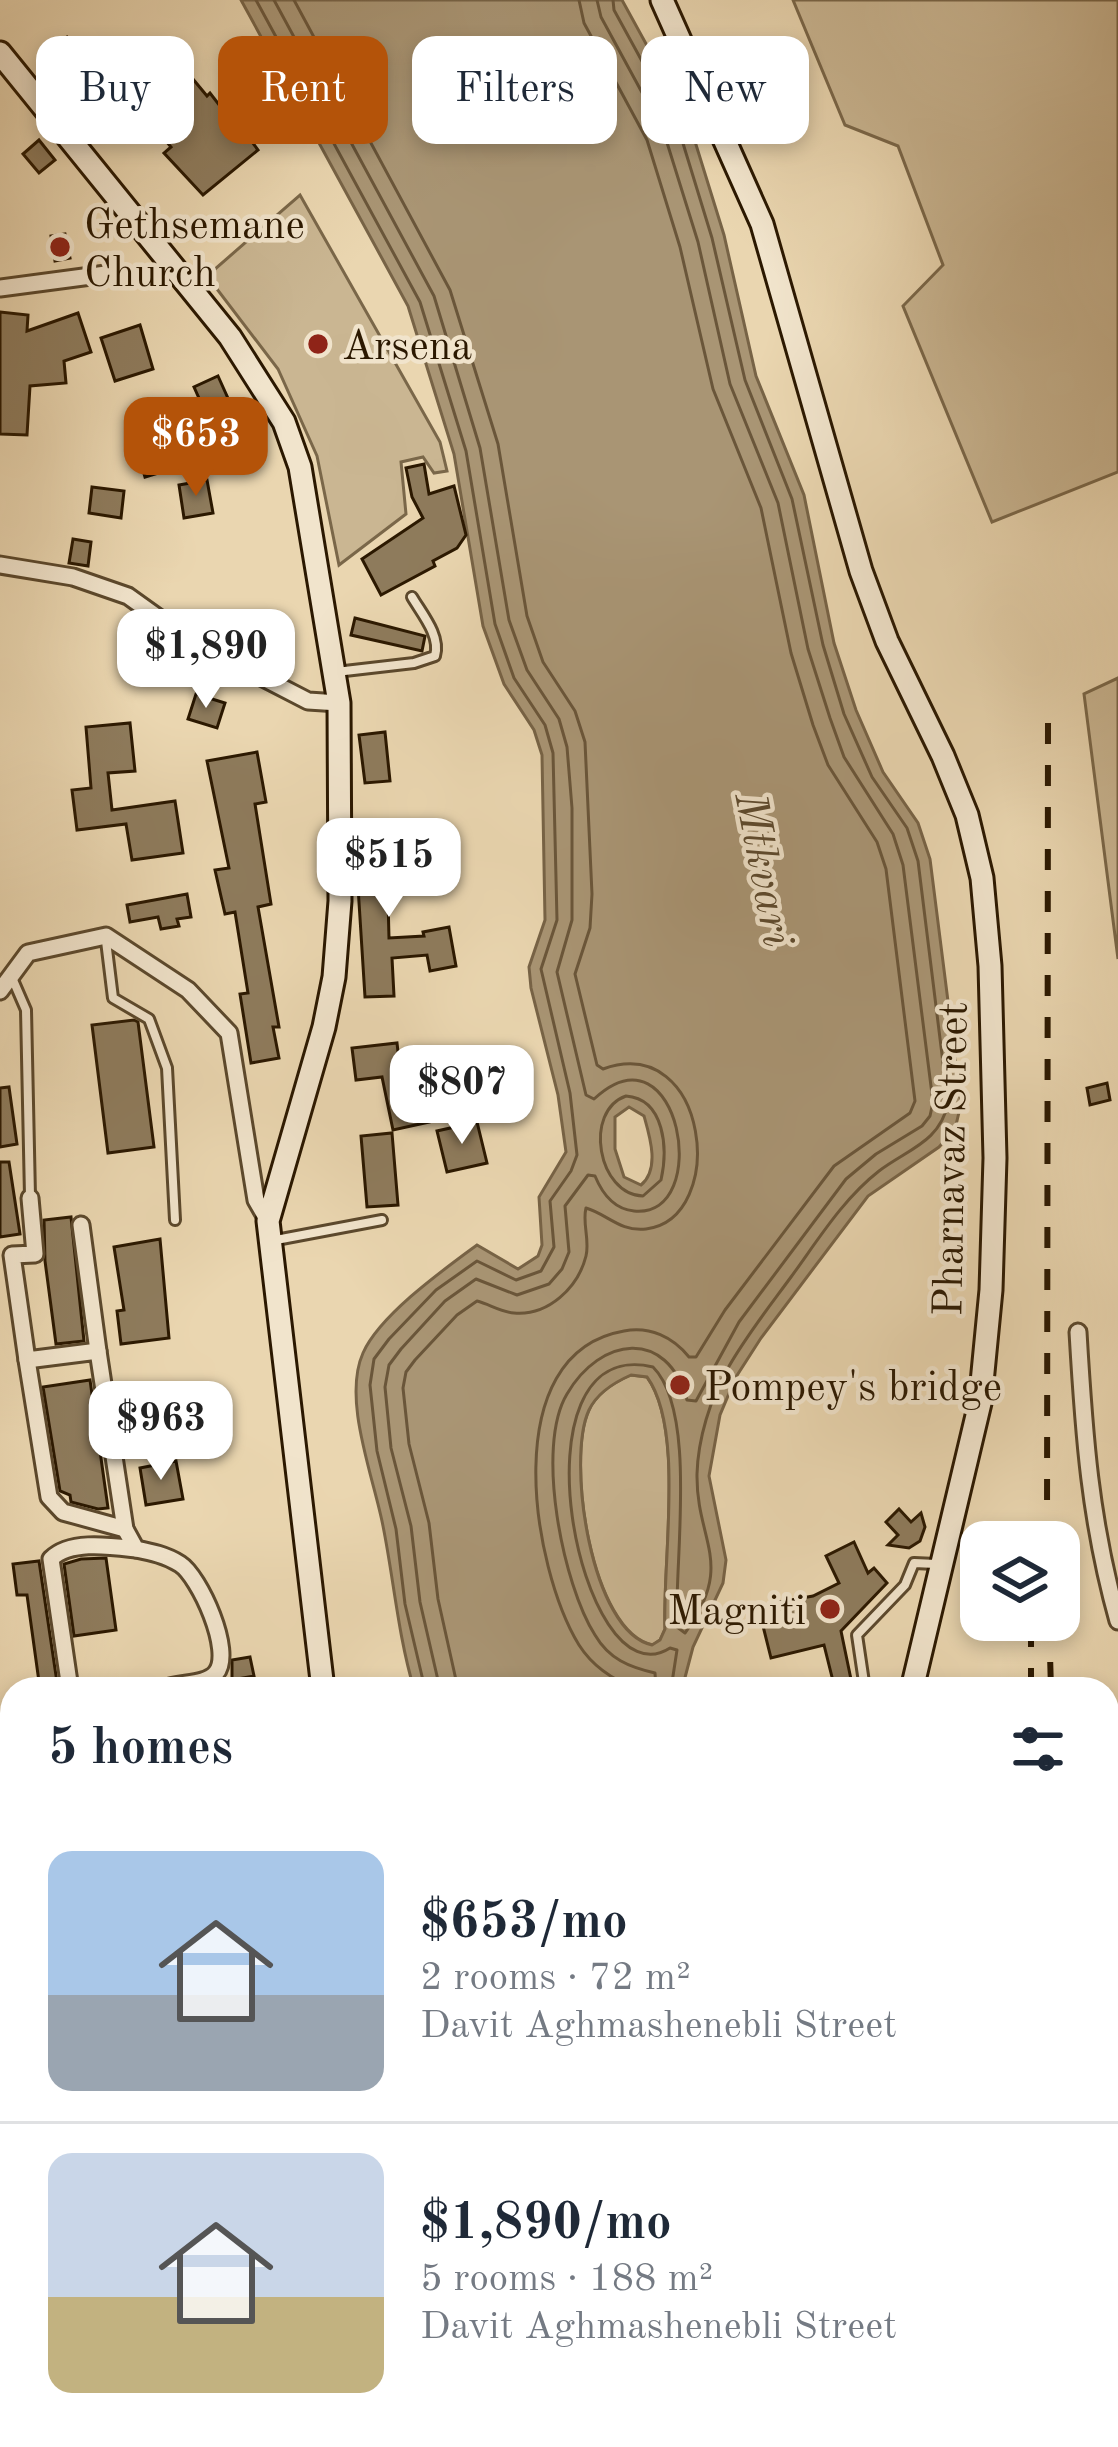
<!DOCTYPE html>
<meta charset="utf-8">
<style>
:root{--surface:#fff;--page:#f2f2f3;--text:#1f2937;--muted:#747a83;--line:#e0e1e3;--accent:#b45309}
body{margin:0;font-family:"Old Standard TT",serif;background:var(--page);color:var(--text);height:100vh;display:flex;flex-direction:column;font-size:45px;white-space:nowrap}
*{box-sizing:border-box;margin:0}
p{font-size:39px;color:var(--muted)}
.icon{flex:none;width:66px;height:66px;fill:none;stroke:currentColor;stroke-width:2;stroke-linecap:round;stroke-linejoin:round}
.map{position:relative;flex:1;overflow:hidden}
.details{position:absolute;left:0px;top:1677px;width:1119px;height:771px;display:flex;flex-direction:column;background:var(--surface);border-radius:36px 36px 0 0;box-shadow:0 6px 18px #0003}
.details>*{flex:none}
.banner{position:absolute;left:36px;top:36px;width:1047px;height:108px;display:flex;gap:24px}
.fabs{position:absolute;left:960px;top:1521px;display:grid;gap:24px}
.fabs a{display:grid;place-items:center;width:120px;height:120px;border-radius:24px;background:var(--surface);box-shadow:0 6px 18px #0003;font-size:60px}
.price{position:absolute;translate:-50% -102px;padding:0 27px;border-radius:24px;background:#fff;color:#222;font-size:39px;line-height:78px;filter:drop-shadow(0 3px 6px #0008)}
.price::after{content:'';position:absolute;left:50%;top:72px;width:36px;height:27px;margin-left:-18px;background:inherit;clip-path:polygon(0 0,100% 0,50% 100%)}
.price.active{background:var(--accent);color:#fff}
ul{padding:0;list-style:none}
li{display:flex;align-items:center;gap:36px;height:300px;padding:0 48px}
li+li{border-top:3px solid var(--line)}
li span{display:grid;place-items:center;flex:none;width:336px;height:240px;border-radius:24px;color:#555}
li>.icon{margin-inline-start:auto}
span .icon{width:144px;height:144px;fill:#fffc;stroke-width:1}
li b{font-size:51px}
h2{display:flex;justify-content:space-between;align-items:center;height:144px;padding:0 48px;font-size:51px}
.pill{padding:0 42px;border-radius:24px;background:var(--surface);box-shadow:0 6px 18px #0003;font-size:42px;line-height:108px}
.pill.active{background:var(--accent);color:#fff}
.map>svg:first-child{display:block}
.green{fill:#cab692;stroke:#7a6749;stroke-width:3}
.water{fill:#a99574;stroke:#776346;stroke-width:3;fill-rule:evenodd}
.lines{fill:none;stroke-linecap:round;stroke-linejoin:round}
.shore{stroke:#6a563a;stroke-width:3}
.building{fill:#8e7b5c;stroke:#2b1800;stroke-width:3}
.service-casing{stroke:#5b482c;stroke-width:14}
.minor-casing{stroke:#5b482c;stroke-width:21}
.secondary-casing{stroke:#2b1800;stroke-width:27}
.service{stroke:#f1e4cc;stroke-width:8}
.minor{stroke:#f1e4cc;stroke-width:15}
.secondary{stroke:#f1e4cc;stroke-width:21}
.rail{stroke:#2b1800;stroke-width:6;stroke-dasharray:21 21;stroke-linecap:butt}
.poi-dot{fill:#8f2418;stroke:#f1e4cc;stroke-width:4.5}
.labels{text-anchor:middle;stroke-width:9;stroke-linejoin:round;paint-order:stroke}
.poi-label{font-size:42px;fill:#2b1800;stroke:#f1e4cc;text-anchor:start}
.street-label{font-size:42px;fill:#2b1800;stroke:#f1e4cc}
.water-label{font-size:45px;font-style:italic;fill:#5d4a2e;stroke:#f1e4cc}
</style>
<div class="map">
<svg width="1118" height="2447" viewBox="0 0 1118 2447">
<rect width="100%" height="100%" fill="#ead6b0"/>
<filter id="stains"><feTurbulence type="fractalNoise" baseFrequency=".00167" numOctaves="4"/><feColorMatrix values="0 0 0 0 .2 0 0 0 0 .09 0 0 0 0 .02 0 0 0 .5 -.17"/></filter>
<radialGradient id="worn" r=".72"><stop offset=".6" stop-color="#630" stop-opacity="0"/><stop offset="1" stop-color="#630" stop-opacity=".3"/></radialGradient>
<g class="green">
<path d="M793,0H1118V472L992,522L903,306L943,265L898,146L845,125Z"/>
<path d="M300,195L440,442L447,471L434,473L423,457L401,462L406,514L339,565L317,456L278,369L207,276Z"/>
<path d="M1118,678V959L1084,694Z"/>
<path d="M631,1375L647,1377C685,1430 662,1563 665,1629L660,1640L653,1645C591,1633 566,1459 589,1410C597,1393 615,1382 631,1375Z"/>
</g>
<g class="water">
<path d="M241,0H622L689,122L724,235L756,376L804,495L834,643L856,710L883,772L918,823L930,859L961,1104L955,1129L939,1147L868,1196L761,1338L736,1377L720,1415L709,1476L726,1560L723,1583L693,1647L682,1689H414C398,1635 394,1581 383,1526C374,1478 342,1400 363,1353C380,1315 443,1270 477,1245L518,1269L538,1256L542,1245L539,1197L566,1152L558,1095L531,988L529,967L545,920L542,755L534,730L504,684L483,626L454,454L408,306ZM629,1107L644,1116C650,1137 660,1169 641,1185L624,1177L615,1149V1117ZM631,1375L647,1377C685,1429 662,1563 665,1629L660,1640L652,1645C591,1633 566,1459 589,1410C597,1393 615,1382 631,1375Z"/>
<path d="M614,2436H800L804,2447H617Z"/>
</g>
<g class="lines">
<g class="shore">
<path d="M256,0L420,302L466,451L495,624L514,678L545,725L553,753L557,920L541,969L570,1093L577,1155L571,1171L550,1201L554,1247L541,1271L516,1280L477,1261L436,1290L389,1339L374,1359L370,1385L377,1451L396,1529L405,1604L425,1689"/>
<path d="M274,0L434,296L480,448L509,620L527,670L559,719L567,747L572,808V920L557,972L586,1095L594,1099C680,1019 714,1219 634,1211C613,1209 602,1193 595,1176L588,1175L565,1206L569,1252L562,1269L549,1284L517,1295L476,1279L445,1301L401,1349L389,1365L385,1387L391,1448L411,1526L420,1602L440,1689"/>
<path d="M294,0L450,290L498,444L527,616L543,662L575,711L585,742L592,894L590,928L575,974L597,1065L603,1069C709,1031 729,1219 646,1229C620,1232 607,1214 586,1208C582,1223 590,1240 586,1256C578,1288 548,1316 514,1313C501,1312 489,1304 477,1301L457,1315L415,1360L406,1372L403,1388L409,1444L429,1523L438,1599L458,1689"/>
<path d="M579,0L584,23L647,140L680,247L713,389L761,508L791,653L813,725L828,765L877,842L886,869L915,1101L910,1113L834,1166L725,1310L696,1357H689C673,1337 650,1326 624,1331C496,1353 532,1568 579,1645C593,1667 613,1680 637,1689"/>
<path d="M597,0L601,17L664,133L698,242L730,384L778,503L808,649L830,718L844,757L893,834L903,865L933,1102L930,1116L922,1126L876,1154L846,1179L739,1322L696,1401L687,1400C667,1327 600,1337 567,1394C535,1447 563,1585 595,1635C609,1659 629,1667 655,1673L656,1689"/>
<path d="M613,0L614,10L678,127L712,238L745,380L792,499L823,645L844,714L872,777L907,828L918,861L948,1103C940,1142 908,1149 879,1171C843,1199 818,1240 791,1277C769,1307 746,1336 728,1368C710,1399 698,1439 697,1474C696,1542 736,1563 685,1633L677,1627C674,1564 698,1412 653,1367C506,1332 579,1707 670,1648L677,1650L671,1689"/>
<path d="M626,1096C665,1099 668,1149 661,1180L643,1196C598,1195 583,1111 626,1096Z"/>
</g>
</g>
<g class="building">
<path d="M67,37L110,87L85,109L42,58Z"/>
<path d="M183,67L207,96L210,93L220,106L223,103L258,150L203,195L164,153L171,147L137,106Z"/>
<path d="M39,140L55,160L39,173L23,154Z"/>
<path d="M65,234L70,258L55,261L51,236Z"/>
<path d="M0,312L28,315L27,331L78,313L91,352L64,361L66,383L30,386L27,435L0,434Z"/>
<path d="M140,325L153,369L115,381L101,338Z"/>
<path d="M218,376L231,405L207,416L194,387Z"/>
<path d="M163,414L178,467L145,477L130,424Z"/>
<path d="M424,464L429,494L454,486L466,535L457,548L433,561L435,566L381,595L362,559L423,518L412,497L406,468Z"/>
<path d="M207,480L213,513L184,518L179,485Z"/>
<path d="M92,487L124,491L121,518L89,513Z"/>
<path d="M73,539L91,542L88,566L69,563Z"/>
<path d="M355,618L425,636L422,651L351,635Z"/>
<path d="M196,694L225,703L217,728L188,719Z"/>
<path d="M130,723L135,771L108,773L112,810L175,801L183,853L132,860L126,824L77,830L72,790L91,788L86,727Z"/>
<path d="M385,732L390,781L365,783L359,735Z"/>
<path d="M257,752L266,802L255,804L271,904L258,907L279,1027H273L279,1058L251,1063L240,994L248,993L235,912L225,914L215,870L229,868L207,761Z"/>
<path d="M395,835L399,874H392L395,898L388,899L389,938L424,936L423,932L449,927L456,966L430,971L427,955L392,958L394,996L365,997L355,839Z"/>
<path d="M187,894L191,917L177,919L179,926L161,929L158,917L130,922L127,905Z"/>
<path d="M134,1020L138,1022L154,1147L108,1153L92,1025Z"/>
<path d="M397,1043L402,1087L420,1083L429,1122L393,1130L382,1077L356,1080L352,1048Z"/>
<path d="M1107,1083L1110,1100L1090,1105L1087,1088Z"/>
<path d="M9,1087L17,1144L0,1147V1088Z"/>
<path d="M477,1122L487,1163L447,1172L437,1131Z"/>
<path d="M392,1133L398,1205L367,1207L361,1136Z"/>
<path d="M0,1162H9L20,1234L0,1237Z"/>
<path d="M71,1217L84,1341L56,1344L45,1261L44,1220Z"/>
<path d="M160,1239L169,1338L121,1344L117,1311L124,1310L114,1247Z"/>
<path d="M90,1380L108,1508L98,1509L71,1502L70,1495L60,1491L43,1387Z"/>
<path d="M170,1391L177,1426L138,1433L132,1398Z"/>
<path d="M176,1461L183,1499L146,1505L140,1468Z"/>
<path d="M899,1509L911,1522L921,1513L925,1527L920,1541L909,1548L888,1545L898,1535L886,1522Z"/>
<path d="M854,1542L868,1573L874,1568L887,1583L841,1631L853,1689H835L824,1645L771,1658L758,1606L813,1596L839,1583L826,1556Z"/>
<path d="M106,1558L116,1630L74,1636L64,1564L81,1559Z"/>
<path d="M39,1561L58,1689H40L27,1595H17L13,1564Z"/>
<path d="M250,1657L254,1676L232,1680V1660Z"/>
</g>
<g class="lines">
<defs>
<g id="service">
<path d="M336,672L414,663L435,656C441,636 422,614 412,597"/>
<path d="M106,941L113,998L149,1019L167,1068L175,1220"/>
<path d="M13,980L26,1010L30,1196"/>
<path d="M276,1240L382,1220"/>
<path d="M865,1689L857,1635L905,1585L914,1563L936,1564"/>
</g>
<g id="minor">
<path d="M0,288L106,274"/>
<path d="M0,565L73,577L128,596L188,639L308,701L339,703"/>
<path d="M0,991L28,953L106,936L188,990L229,1033L256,1200L268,1221"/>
<path d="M30,1198L35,1254L12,1255L27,1360L98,1351L125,1529L136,1549C151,1552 166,1555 180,1564C199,1576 234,1652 216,1673C205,1686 179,1682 164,1689"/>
<path d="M81,1225L98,1351"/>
<path d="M1078,1332C1084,1435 1090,1521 1118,1621"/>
<path d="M27,1360L49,1497L63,1512L125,1529"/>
<path d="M70,1689L51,1559C70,1540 110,1546 136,1549"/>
<path d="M486,2436L487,2447"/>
</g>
<g id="secondary">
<path d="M662,0L762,224L861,571L887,641L943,756L967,815L982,878L990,966L995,1158L991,1290L980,1403L912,1689"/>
<path d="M0,53L230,337L284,422L300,467L339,703L340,901L334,977L324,1027L268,1221L323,1689"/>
<path d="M927,2447L928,2436"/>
</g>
</defs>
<use href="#service" class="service-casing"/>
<use href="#minor" class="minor-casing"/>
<use href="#secondary" class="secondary-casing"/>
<use href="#service" class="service"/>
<use href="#minor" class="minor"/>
<use href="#secondary" class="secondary"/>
<g class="rail">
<path d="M1047,1542L1048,720"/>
<path d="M1049,1620L1051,1689"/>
<path d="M1031,1689V1620"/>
<path d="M1031,2436V2447"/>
<path d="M1059,2447V2436"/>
</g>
</g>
<g class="poi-dot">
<circle cx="60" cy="247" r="12"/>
<circle cx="318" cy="344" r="12"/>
<circle cx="680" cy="1385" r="12"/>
<circle cx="830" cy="1609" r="12"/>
</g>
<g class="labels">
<g class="poi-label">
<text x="84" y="238">Gethsemane<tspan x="84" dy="48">Church</tspan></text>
<text x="342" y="359">Arsena</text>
<text x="704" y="1400">Pompey's bridge</text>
<text x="806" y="1624" text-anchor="end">Magniti</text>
</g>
<g class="street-label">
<text transform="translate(949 1159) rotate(-89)" y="15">Pharnavaz Street</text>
</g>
<g class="water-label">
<text transform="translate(766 869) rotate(79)" y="16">Mtkvari</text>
</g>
</g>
<rect width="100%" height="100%" filter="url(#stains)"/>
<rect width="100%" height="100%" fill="url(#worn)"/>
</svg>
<div class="fabs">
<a><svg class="icon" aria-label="layers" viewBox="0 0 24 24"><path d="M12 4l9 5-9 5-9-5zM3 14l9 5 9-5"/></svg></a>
</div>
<b class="price active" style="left:196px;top:499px">$653</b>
<b class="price" style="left:206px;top:711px">$1,890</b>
<b class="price" style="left:389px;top:920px">$515</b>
<b class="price" style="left:462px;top:1147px">$807</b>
<b class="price" style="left:161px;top:1483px">$963</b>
<div class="banner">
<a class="pill">Buy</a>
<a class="pill active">Rent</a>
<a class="pill">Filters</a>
<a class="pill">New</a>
</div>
<section class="details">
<h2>5 homes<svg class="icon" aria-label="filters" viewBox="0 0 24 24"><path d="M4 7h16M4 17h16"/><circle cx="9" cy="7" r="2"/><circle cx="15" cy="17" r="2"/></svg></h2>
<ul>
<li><span style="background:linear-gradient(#a9c7e8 60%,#9aa5b1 0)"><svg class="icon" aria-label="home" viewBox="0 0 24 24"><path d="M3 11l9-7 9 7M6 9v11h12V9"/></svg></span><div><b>$653/mo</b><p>2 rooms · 72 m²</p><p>Davit Aghmashenebli Street</p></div></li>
<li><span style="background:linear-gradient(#c9d6e8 60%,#c2b280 0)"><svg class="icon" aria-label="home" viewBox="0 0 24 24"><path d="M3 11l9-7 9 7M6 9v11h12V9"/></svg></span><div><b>$1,890/mo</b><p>5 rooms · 188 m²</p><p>Davit Aghmashenebli Street</p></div></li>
</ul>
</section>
</div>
